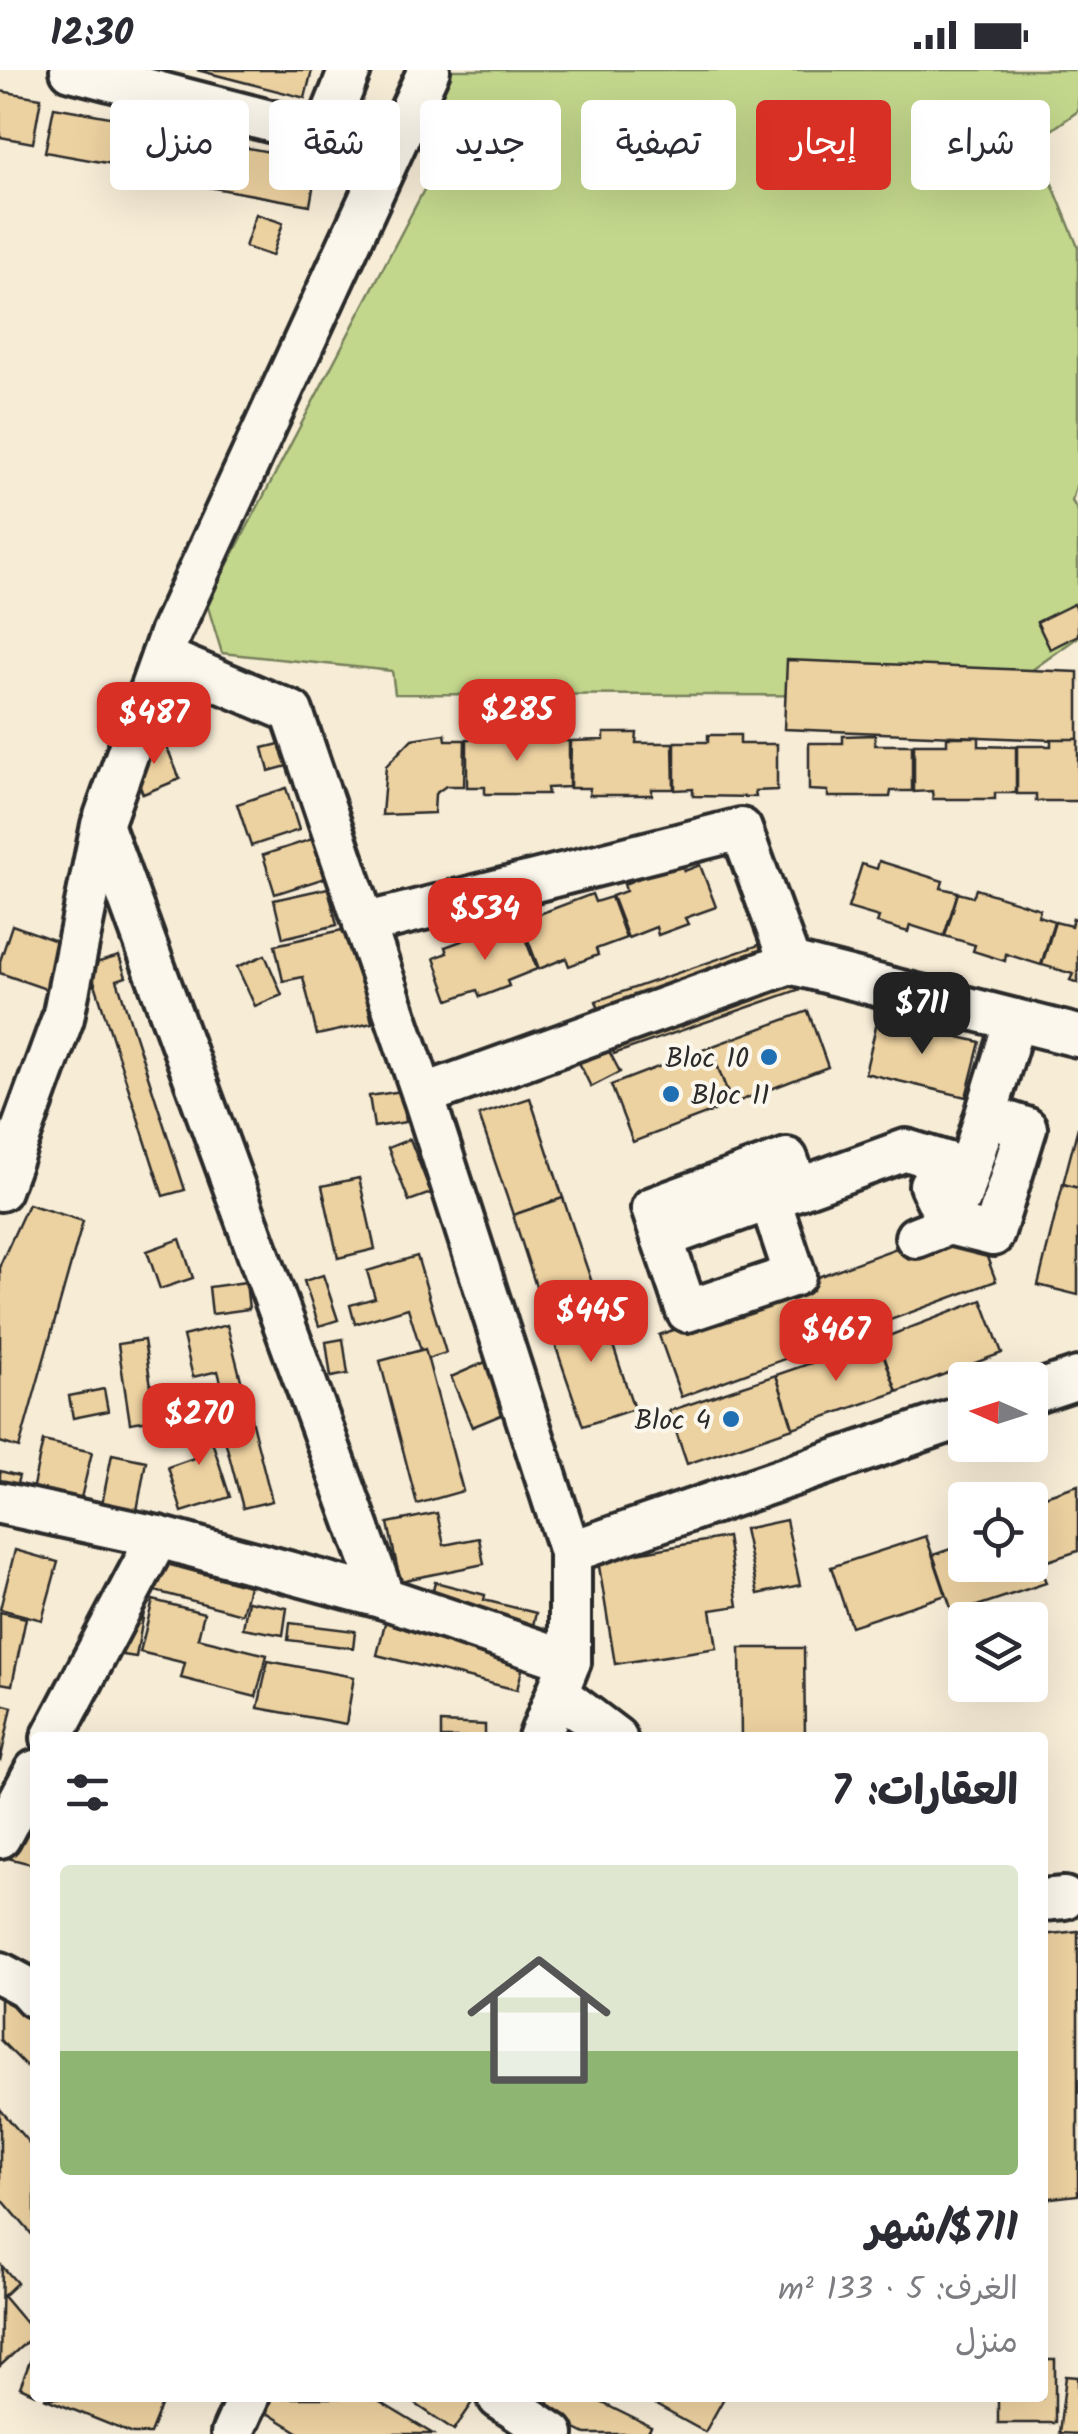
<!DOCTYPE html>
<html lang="ar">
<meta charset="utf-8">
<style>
:root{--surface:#fff;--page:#f2f2f3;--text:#2b2b33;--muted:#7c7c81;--accent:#d93025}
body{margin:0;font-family:Kalam,"Playpen Sans Arabic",sans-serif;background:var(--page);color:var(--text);direction:rtl;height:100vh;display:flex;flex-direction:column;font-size:38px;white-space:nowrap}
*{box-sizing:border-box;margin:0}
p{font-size:32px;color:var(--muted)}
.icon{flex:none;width:55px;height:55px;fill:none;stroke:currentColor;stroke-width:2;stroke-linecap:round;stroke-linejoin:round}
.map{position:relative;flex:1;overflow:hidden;direction:ltr}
.side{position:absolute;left:30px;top:1662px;width:1018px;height:670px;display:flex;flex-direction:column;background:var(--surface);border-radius:10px;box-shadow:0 10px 40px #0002;direction:rtl}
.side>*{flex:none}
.hud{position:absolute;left:30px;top:30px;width:1020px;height:90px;direction:rtl;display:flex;gap:20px}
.needle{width:65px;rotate:273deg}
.controls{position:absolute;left:948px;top:1292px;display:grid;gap:20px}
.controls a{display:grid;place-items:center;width:100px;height:100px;border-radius:10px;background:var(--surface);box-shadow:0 10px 40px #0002;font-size:50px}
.price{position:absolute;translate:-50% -85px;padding:0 22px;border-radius:20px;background:var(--accent);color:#fff;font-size:32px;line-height:65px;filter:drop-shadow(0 2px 5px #0008)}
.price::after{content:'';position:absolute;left:50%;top:60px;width:30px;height:22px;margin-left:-15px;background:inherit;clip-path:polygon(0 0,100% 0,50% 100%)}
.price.on{background:#222;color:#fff}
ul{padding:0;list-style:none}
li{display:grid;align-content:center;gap:20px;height:530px;padding:0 30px}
li span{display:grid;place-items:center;height:310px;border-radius:10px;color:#555}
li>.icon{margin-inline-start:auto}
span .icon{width:180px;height:180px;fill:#fffc;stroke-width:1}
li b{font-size:42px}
h2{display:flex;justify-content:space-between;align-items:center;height:120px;padding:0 30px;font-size:42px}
.tag{padding:0 35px;border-radius:10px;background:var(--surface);box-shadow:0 10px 40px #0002;font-size:35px;line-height:90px}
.tag.on{background:var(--accent);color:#fff}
.status{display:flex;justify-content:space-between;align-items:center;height:70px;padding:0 50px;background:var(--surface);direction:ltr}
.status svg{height:28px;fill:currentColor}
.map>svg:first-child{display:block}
.green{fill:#c3d78c;stroke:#77815c;stroke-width:2.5}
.building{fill:#edd2a1;stroke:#2b2b2b;stroke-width:2.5}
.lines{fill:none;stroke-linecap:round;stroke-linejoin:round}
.minor-casing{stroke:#2b2b2b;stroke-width:48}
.minor{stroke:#fbf7ec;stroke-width:40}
.poi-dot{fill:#1f6fb2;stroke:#fbf7ec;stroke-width:4}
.labels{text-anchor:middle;stroke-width:8;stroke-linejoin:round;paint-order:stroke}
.poi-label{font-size:28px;fill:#2b2b2b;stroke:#fbf7ec;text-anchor:end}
</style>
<div class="status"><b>12:30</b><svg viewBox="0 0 49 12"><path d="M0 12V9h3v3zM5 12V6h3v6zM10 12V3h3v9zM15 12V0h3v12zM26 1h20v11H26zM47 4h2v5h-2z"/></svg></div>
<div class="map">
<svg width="1078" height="2364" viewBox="0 0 1078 2364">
<rect width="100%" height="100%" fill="#f7ecd6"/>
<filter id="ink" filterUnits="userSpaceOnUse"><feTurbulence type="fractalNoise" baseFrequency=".01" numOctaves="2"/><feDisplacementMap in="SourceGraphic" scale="20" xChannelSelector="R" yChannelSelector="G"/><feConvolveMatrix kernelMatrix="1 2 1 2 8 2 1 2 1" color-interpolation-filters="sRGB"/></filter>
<g filter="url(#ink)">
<path class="green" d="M448,0H1078V41L1035,72L1078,177V409L1072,431L1078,441V567L996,626L395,624L392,601L222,583L207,534L449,72L420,59Z"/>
<g class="building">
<path d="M197,0H312L305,28Z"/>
<path d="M0,21L41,28L33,73L0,67Z"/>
<path d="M54,37L177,59L169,104L45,82Z"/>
<path d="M195,68L318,91L310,135L186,113Z"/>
<path d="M256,144L283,153L272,186L245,177Z"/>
<path d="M1074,534L1078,542V565L1050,579L1037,552Z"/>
<path d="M787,590L1078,602V671L784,659Z"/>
<path d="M500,662H532V671H569V717L547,718L548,724H485V717H467V669H500Z"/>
<path d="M604,663H637L636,673H673L674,719H652V725H589L590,718H570L571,671L604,670Z"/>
<path d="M445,664L446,670H465L464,716H446L435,724L434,743L382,745L386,696L412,669Z"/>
<path d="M708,665H740V674H777V720L755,721L756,727L693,726V719L675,720V672H708Z"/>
<path d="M875,665V675H912V721H891L890,727H828V721L809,720V673H843V666Z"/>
<path d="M947,667H979V676L1016,677V723H995V729H933L932,721L914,722V674H947Z"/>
<path d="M304,668L309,690L269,701L263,678Z"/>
<path d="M1051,669H1078V731H1036V724H1017V676H1051Z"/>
<path d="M164,670L180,709L143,724L127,685Z"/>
<path d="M286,718L299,760L251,776L237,734Z"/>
<path d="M312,769L325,808L275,824L263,785Z"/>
<path d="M879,791L943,811L941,818L958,822L944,866L910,855L908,862L877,853L879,847L848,838L862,794L877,799Z"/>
<path d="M681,792L684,801L700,795L716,837L685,848L688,854L658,865L656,857L628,868L612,826L626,821L624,814Z"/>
<path d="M328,818L337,855L283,868L274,830Z"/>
<path d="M976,819L1040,839L1038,846L1054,851L1041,895L1006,884L1005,891L973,881L975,875L945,866L958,823L973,827Z"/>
<path d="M592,824L595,832L611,827L626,868L596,879L598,885L569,896L566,888L539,899L523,857L536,852L534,846Z"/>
<path d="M1073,848L1078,850V913L1070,910L1073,904L1042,895L1055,852L1071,856Z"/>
<path d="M12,855L76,878L60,924L0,903V891Z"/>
<path d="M502,856L506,864L521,858L537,899L507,911L509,916L480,927L477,920L449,930L434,888L447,883L445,877Z"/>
<path d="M351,858L372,953L317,965L303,907L283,911L275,875Z"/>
<path d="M797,862L815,914L614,984L596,931Z"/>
<path d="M265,885L282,925L255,936L237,897Z"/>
<path d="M119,886L126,907L117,910L185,1120L163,1126L89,895Z"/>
<path d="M808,941L828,997L732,1034L710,977Z"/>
<path d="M878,948L980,972L966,1027L865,1003Z"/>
<path d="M600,964L620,1002L591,1017L572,978Z"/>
<path d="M710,977L732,1034L633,1072L611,1015Z"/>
<path d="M402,1021L406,1052L374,1057L369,1026Z"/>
<path d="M530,1028L563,1128L513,1145L479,1045Z"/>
<path d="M1078,1057V1118L1063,1114Z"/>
<path d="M410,1069L431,1123L409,1131L388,1078Z"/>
<path d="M359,1108L375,1179L338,1188L322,1116Z"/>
<path d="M1063,1114L1078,1118V1225L1038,1215Z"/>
<path d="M563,1128L599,1233L547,1251L513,1145Z"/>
<path d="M28,1134L83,1151L19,1378L0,1372V1195Z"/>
<path d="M973,1150L996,1211L681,1327L659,1265Z"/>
<path d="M180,1169L193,1208L160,1219L147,1181Z"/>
<path d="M417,1186L446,1283L424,1290L408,1238L355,1254L350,1235L375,1228L367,1201Z"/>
<path d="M323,1205L338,1250L319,1256L304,1211Z"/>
<path d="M246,1212L249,1239L212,1244L209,1217Z"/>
<path d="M982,1230L1002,1283L897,1322L878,1270Z"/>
<path d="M599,1233L634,1339L583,1356L547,1251Z"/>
<path d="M227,1255L272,1431L243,1438L224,1366L234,1363L218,1301L193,1307L183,1266Z"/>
<path d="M343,1269L348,1304L331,1307L326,1272Z"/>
<path d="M144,1270L156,1349L130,1353L118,1274Z"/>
<path d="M878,1270L897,1322L793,1358L776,1305Z"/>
<path d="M425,1279L463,1421L417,1434L380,1291Z"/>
<path d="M497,1287L518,1338L472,1357L451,1307Z"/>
<path d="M776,1305L793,1358L687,1394L669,1341Z"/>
<path d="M104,1319L108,1341L73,1348L69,1326Z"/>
<path d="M202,1340L230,1427L182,1442L168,1397L194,1388L181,1347Z"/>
<path d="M43,1371L92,1382L77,1445L29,1434Z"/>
<path d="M112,1384L146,1391L137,1441L102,1434Z"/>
<path d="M0,1401L19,1406L14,1424L0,1420Z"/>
<path d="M1078,1415V1481L1042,1493L1030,1456V1431Z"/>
<path d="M437,1443L444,1475L479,1468L484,1494L400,1511L388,1453Z"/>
<path d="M786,1450L800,1515L758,1524L744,1459Z"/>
<path d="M1030,1464L1046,1513L953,1544L933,1485L965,1474V1495H1030Z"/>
<path d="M926,1466L946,1525L851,1556L831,1497Z"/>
<path d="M727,1467L738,1536L711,1540L717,1578L615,1594L598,1490Z"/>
<path d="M15,1480L58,1492L42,1550L0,1539Z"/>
<path d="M144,1488L249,1516L242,1544L137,1516Z"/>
<path d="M435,1512L485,1525L484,1530L536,1543L517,1620L377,1585L390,1533L428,1542Z"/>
<path d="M153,1530L204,1543L198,1568L267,1585L256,1627L181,1608L185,1593L140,1582Z"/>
<path d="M146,1531L136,1587L117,1584Z"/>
<path d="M248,1531L287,1538L283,1565L243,1558Z"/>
<path d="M0,1542L26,1548L12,1615L0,1613Z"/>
<path d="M290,1553L355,1561L353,1578L288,1570Z"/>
<path d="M740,1578H804L805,1668H741Z"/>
<path d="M268,1591L354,1607L346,1654L258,1638Z"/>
<path d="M0,1634L12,1637L0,1692Z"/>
<path d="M441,1653L485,1655V1668H441Z"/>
<path d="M35,1740V1795L0,1786Z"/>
<path d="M1078,1861V2125L1042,2129V1865Z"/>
<path d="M0,1902L35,1937V2005L0,1970Z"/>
<path d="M0,2039L35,2080V2168L0,2127Z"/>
<path d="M2,2196L17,2213L3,2226L35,2264L0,2296Z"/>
<path d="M34,2281H35V2324L20,2317Z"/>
<path d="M1042,2290H1055V2353H998V2328H1042Z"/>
<path d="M1066,2306L1078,2307V2364L1059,2363Z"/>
<path d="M44,2328H147L162,2334L150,2364H133Z"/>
<path d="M250,2328H373L433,2364H301L248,2331Z"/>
<path d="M407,2328H476L454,2360Z"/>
<path d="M551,2328H592L651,2357L647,2364H586L543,2343Z"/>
<path d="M643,2328H724L705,2362Z"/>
</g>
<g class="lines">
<defs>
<g id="minor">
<path d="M71,0L324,65L350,0"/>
<path d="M162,587L292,642L423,1025"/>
<path d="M103,757L384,1528"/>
<path d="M364,854L741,759L790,893"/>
<path d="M986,1045L1026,1058L993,1165L949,1154L930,1115L961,1126L1015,950"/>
<path d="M0,1120L63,948L102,755L170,564L429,0"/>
<path d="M770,1130L795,1205L687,1241L652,1138L787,1089L798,1119"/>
<path d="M916,1167L949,1154"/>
<path d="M662,1168L906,1080L968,1099"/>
<path d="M1030,1324L1078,1308"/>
<path d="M0,1433L158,1467"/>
<path d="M570,1482L965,1346"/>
<path d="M558,1624L616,1668"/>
<path d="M52,1668L158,1467L384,1528L570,1591"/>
<path d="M539,1668L570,1591V1482L423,1025L790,893L1078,966"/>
<path d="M0,1767L35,1701"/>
<path d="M1042,1830L1064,1828"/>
<path d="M0,1903L26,1917L35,1927"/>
<path d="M499,2328L553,2364"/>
<path d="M232,2364L248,2328"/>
</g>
</defs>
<use href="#minor" class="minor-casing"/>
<use href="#minor" class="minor"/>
</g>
</g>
<g class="poi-dot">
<circle cx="769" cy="987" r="10"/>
<circle cx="671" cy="1024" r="10"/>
<circle cx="731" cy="1349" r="10"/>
</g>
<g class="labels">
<g class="poi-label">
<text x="749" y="997">Bloc 10</text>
<text x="691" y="1034" text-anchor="start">Bloc 11</text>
<text x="711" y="1359">Bloc 4</text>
</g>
</g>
</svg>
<div class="controls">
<a><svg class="needle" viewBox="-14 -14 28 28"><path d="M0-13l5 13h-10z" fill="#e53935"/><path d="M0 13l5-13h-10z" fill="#7c7c81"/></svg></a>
<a><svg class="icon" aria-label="locate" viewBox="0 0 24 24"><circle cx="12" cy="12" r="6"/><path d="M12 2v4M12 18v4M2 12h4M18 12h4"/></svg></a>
<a><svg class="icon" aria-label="layers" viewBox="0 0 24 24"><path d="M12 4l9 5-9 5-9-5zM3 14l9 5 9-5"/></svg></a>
</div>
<b class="price" style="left:517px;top:694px">$285</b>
<b class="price" style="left:154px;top:697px">$487</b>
<b class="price" style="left:485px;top:893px">$534</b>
<b class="price on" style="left:922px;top:987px">$711</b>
<b class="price" style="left:591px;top:1295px">$445</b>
<b class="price" style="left:836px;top:1314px">$467</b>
<b class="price" style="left:199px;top:1398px">$270</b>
<div class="hud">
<a class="tag">شراء</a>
<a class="tag on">إيجار</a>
<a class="tag">تصفية</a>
<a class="tag">جديد</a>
<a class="tag">شقة</a>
<a class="tag">منزل</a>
</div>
<section class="side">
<h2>العقارات: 7<svg class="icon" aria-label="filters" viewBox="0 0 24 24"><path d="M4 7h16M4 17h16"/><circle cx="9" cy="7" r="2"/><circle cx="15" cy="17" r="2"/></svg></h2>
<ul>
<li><span style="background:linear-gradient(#dfe7d0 60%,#8fb573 0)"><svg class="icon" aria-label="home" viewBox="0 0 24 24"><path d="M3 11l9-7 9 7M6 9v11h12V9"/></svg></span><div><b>$711/شهر</b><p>الغرف: 5 · 133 m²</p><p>منزل</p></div></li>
</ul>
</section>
</div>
